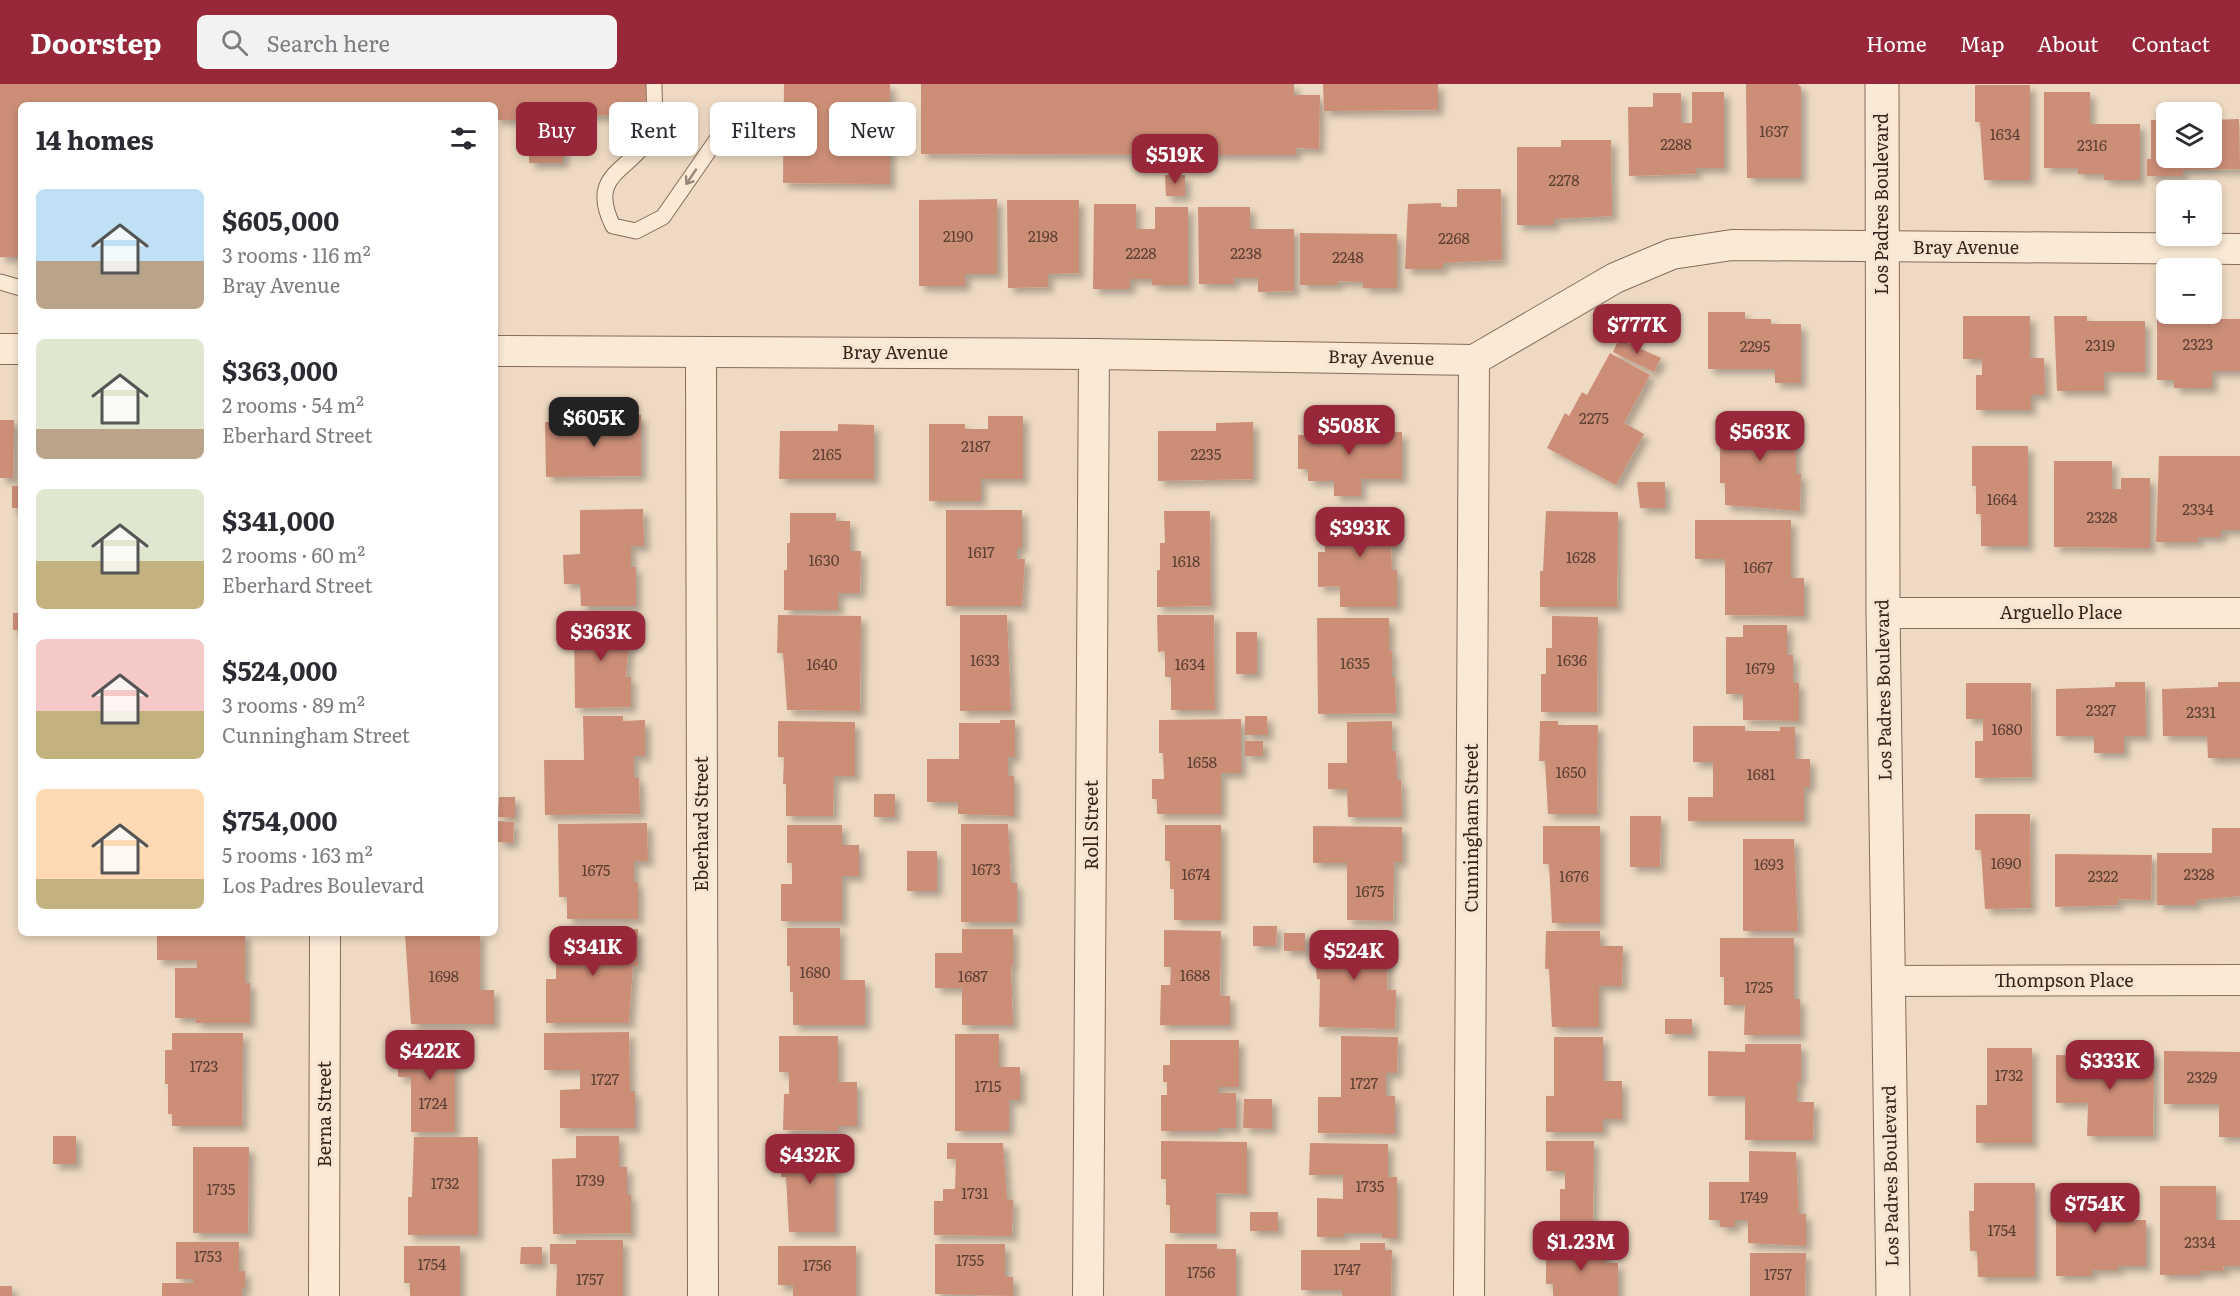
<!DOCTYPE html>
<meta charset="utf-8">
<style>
:root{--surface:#fff;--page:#f2f2f3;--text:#2b2b33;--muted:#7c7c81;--accent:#982839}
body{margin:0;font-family:Literata,serif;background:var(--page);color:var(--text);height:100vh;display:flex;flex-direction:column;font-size:22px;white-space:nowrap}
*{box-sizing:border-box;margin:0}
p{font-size:20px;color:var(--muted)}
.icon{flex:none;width:33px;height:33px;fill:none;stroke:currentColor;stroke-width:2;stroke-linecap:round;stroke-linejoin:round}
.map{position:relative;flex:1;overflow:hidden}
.sheet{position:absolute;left:18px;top:18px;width:480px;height:834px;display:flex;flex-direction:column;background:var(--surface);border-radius:9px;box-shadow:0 3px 9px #0003}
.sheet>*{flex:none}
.banner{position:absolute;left:516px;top:18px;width:570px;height:54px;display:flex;gap:12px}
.fabs{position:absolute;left:2156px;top:18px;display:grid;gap:12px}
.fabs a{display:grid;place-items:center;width:66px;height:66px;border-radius:9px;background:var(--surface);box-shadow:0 3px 9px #0003;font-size:30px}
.price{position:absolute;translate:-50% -51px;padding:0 14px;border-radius:12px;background:var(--accent);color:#fff;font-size:20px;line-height:39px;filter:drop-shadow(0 2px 3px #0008)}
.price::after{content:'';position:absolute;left:50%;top:36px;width:18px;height:14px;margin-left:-9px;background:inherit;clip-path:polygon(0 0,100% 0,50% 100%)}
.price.active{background:#222;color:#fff}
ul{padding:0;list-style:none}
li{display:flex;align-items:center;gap:18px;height:150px;padding:0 18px}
li span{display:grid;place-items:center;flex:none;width:168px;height:120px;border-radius:9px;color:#555}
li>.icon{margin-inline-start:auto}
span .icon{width:72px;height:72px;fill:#fffc;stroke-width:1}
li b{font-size:26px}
h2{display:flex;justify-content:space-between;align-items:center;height:72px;padding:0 18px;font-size:26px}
.tag{padding:0 21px;border-radius:9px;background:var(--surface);box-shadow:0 3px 9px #0003;font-size:21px;line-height:54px}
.tag.active{background:var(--accent);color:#fff}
header{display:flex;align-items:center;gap:36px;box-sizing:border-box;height:84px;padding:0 30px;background:var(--accent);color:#fff}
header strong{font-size:28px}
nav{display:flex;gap:33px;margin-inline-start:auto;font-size:21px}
.search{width:420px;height:54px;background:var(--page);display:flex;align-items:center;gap:15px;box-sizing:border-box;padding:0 21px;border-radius:9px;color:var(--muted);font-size:22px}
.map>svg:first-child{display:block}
.building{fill:#cd8e77;filter:url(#shadow)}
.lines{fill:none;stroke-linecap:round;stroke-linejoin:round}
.service-casing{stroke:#886b59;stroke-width:17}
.minor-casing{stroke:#886b59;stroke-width:32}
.tertiary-casing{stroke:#886b59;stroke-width:35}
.service{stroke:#f9e9d5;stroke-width:15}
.minor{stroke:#f9e9d5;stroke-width:30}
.tertiary{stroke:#f9e9d5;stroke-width:33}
.oneway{stroke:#988879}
.labels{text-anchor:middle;stroke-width:6;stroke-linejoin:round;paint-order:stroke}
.number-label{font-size:15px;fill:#5d4034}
.street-label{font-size:18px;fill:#38261d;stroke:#f6e6d1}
</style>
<header>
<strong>Doorstep</strong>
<div class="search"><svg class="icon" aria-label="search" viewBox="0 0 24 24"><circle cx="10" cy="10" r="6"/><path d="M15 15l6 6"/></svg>Search here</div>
<nav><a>Home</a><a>Map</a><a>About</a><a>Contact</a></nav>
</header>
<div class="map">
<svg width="2240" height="1212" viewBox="0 0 2240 1212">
<defs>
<filter id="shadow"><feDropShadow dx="5.5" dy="5.5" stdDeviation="3" flood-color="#0004"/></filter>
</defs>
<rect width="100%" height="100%" fill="#eedac2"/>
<g class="building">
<path d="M0,0H646L645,32L563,31V79H529V36H495V21H21V173H0Z"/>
<path d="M784,0H890V100L783,99Z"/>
<path d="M921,0H1294V11H1320L1319,65L1296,64V71L921,70Z"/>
<path d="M1323,0H1438V26L1324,27Z"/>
<path d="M1746,0H1798L1801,3V94H1747Z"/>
<path d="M1975,1H2030V96H1984L1980,38H1975Z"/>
<path d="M1692,8H1724V84H1696V90L1629,92L1628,23H1653V9H1681V39H1692Z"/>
<path d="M2044,8H2090V40H2140V96H2104V90H2078V84H2044Z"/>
<path d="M2239,35L2240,85L2183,86V92H2147V75H2151V36H2166V74H2211V36Z"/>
<path d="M1561,56H1611L1612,132L1554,135V141H1517V63H1561Z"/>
<path d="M1165,91H1185V112H1166Z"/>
<path d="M1457,105H1501L1502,176L1443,179V185H1405L1408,120L1441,119V123H1457Z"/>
<path d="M997,115V190H965V202H919V116Z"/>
<path d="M1007,116H1079V189L1048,190V203L1008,204Z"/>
<path d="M1094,120H1136V145H1155V123H1188V201H1152V195H1130V205H1093Z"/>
<path d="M1198,123H1250V145H1294V207L1258,208V194H1234V200H1199Z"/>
<path d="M1300,149L1397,150V204H1363V198L1338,197V201H1300Z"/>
<path d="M1708,228H1745V235H1771V240H1801V299H1775V285H1708Z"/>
<path d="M1963,232H2030V274H2044L2045,311H2031V326H1976V291H1982V275H1963Z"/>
<path d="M2054,232H2087V237H2145V288H2104V307H2057Z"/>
<path d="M2157,235H2240V287H2212V304H2174V296H2157Z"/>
<path d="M1619,255L1661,274L1654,288L1613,268Z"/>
<path d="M1610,269L1650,291L1624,339L1644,350L1616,401L1547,364L1565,329L1569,332L1582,308L1587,311Z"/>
<path d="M1720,330L1751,331V334H1796V390H1801L1800,427L1725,421V399H1720Z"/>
<path d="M606,331H641V392L546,393L545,338L582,337V343H606Z"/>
<path d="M988,332H1023V395H981V417H929V340H965V345H988Z"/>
<path d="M0,336H14L13,394H0Z"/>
<path d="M1253,338V395L1158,397V347H1216V339Z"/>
<path d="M1307,339L1370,342V349L1402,348V395H1361V412H1334V397H1308V385H1298V351H1307Z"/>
<path d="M838,340L874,341V395H779L780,347H838Z"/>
<path d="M1972,362H2028V462H1981V430H1976V402H1972Z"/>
<path d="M2159,372H2240V446H2221V453H2198V458H2156Z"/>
<path d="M2054,377H2112V405H2121V394H2150V464L2054,463Z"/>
<path d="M1637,398H1665V424H1640Z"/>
<rect x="12" y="402" width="9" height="22"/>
<path d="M643,425L644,462H631V483H636V522H581L580,500H564L563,471L580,470V426Z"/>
<path d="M946,426H1022V464H1017V475H1025L1022,522H946Z"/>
<path d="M1164,427H1210L1211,522L1157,523V486H1160V459H1165Z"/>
<path d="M1325,427H1397V464H1391L1392,486H1397V523H1340V502L1318,503V468H1325Z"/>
<path d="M1546,427L1618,428L1617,523H1540V487H1543Z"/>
<path d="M790,429H836V437H850V467H861L860,509H838V526H784V486H787V459H790Z"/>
<path d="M1695,436H1791V494H1804V532L1725,531V475H1695Z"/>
<rect x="13" y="529" width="8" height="17"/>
<path d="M574,530H624L627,555H619V559H629L626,593H631V623L575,624Z"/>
<path d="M778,531L861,532L860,627L787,626L783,569H777Z"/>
<path d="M960,531H1007L1011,627H960Z"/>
<path d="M1157,531H1214L1215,626H1171V593H1165V567L1158,568Z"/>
<path d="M1552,532L1598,533L1597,628H1541V590H1546V564H1552Z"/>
<path d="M1317,534H1389V566L1392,567V593H1395L1396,629L1318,630Z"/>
<path d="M1743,541H1787V571H1793V599H1799V637L1743,636V610H1726V553H1743Z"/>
<rect x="1236" y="548" width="21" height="42"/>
<path d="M2115,598H2145L2146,652H2124V669H2094V652H2056V605L2115,603Z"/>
<path d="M2218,598H2240V674H2208L2207,652H2163L2162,605L2218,603Z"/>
<path d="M1966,599H2031L2032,693L1975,694V657H1983V635H1966Z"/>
<path d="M583,632H623V637L645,636V672H634V694H639L640,730L545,731L544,676H584Z"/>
<path d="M1245,632H1267L1268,651H1245Z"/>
<path d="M1241,635V689H1221V730H1157V715H1152V695H1164L1163,669H1159V636Z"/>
<path d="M1000,636H1015V673H1008V692H1014V732L958,730V718H927V675H959V639H1000Z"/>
<path d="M778,637L855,638V692H834L833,732H786V700H783L784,673H778Z"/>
<path d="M1392,637V667H1396L1397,696H1401L1402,733H1348L1347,705H1328V679H1347V638Z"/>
<path d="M1540,637H1558V641H1598L1597,730H1548L1545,677H1539Z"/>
<path d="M1693,642H1745V647H1780V643H1795V675H1810V703H1804V737H1688V713H1713V678H1693Z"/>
<rect x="1245" y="657" width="18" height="15"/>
<rect x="874" y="710" width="21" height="23"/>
<path d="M499,713H515V734L498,733Z"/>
<path d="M1975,730H2030L2031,824L1985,825L1981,766H1975Z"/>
<path d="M1630,732H1661L1660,783H1630Z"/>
<path d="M498,737L514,738L513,759L498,758Z"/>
<path d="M647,739L648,777H634V798H638V835H567V813H559L558,740Z"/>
<path d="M961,740H1008L1011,799H1017V838H961Z"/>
<path d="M787,741H842V761H859V792H842V837H781V800H792V779H787Z"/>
<path d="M1165,741H1221V836H1174V805H1170V777H1165Z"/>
<path d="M1313,742L1402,743V778H1394L1393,837L1347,836V779H1313Z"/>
<path d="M1543,742H1600V839H1552L1549,780H1543Z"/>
<path d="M2212,744H2240V812L2196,816V821H2157V769H2212Z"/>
<path d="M1743,755H1794L1798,847H1743Z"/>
<rect x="907" y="767" width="30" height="40"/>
<path d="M2055,770L2152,771L2151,816L2118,815V821L2055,823Z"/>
<path d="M1253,842H1277L1276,862H1253Z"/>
<path d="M787,844H840V896H865V941H793V908H790V882H787Z"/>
<path d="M560,845H638V882H633L629,939H546V895H556V864H560Z"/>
<path d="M962,845H1013V882H1011L1013,941H962V904H935V869H962Z"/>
<path d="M1164,846L1221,847L1220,912H1230V941H1160L1161,901H1170L1171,883H1164Z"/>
<path d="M1546,847H1600V862H1623L1622,902H1599V943H1552L1549,885H1545Z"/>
<path d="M157,849H245V899H250V939H196V934H175V884H197V876H157Z"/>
<path d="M405,849H480V906H494V940H411Z"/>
<rect x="1284" y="849" width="21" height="18"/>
<path d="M1315,849L1388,850L1387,906H1396L1395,945L1319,943L1320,895H1317L1315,877Z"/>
<path d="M1720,854H1794V915H1800V951H1744L1745,921H1724V893H1720Z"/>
<rect x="1665" y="935" width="27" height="15"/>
<path d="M629,948L630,1007H635V1044H560V1006L580,1005V986H544V949Z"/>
<path d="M172,949H243L242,1042H172V1030H168V1000H165V966H172Z"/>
<path d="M955,950H999V983H1020V1016H1009V1047H955Z"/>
<path d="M398,952H455V1048H411V993H398Z"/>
<path d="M779,952H838V998H857V1042H838V1047L783,1046L784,1010H789V988H779Z"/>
<path d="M1341,952L1398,953L1397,989H1386V1012H1395V1050L1318,1049V1013H1341Z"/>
<path d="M1554,953H1603V997H1622V1035H1603V1048H1546V1012H1554Z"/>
<path d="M1170,956H1239V1003H1218V1009H1236V1044H1218V1047H1161V1011H1167V998H1163V981H1170Z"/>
<path d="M1745,960H1801V997H1797V1018H1814L1813,1056H1745V1012H1708V967L1745,968Z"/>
<path d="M1987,964H2032V1059H1976V1021H1987Z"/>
<path d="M2115,967H2154L2153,1052H2087L2088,1019H2056V971L2115,972Z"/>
<path d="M2164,967L2240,968V1053H2219V1020H2164Z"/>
<path d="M1244,1015H1272V1045L1243,1044Z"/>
<rect x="53" y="1052" width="23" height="28"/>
<path d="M576,1052H619V1083H627V1111H631V1149L553,1150L552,1075L576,1074Z"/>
<path d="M414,1053H478V1151H408V1113H412Z"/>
<path d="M781,1054H795V1057H835V1148H789L786,1093H781Z"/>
<path d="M1161,1057L1247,1058V1110L1216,1109V1149H1170V1121H1166V1095H1161Z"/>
<path d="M1546,1057H1594L1593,1138H1560V1105H1565V1087H1546Z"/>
<path d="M947,1059H1003L1007,1115L1013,1116L1012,1152L934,1151V1117H943V1105H955L956,1075H947Z"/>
<path d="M1310,1059L1388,1060V1093H1397V1154H1382V1149H1344V1153H1317V1114L1343,1115V1091H1309Z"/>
<path d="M193,1063H249L248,1149H193Z"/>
<path d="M1749,1067L1796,1068L1799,1130H1806V1162L1748,1159V1136H1735V1143H1720V1136H1709V1098H1749Z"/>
<path d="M1974,1099H2035V1193H1978L1977,1167H1970L1969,1127H1974Z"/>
<path d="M2160,1102H2216V1136H2240V1182H2223L2224,1187H2200V1191H2160Z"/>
<path d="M2114,1104V1136H2146V1182H2118V1186H2092V1192H2056V1105Z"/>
<rect x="1250" y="1128" width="28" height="19"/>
<path d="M576,1156H623V1212H556L557,1180H550V1160H576Z"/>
<path d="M176,1158H239V1187H245V1204H242V1212H162V1199H193V1195H176Z"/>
<path d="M1360,1159H1385V1166H1392L1391,1212H1342V1206H1301V1166H1360Z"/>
<path d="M935,1160H1005V1193H1013V1212L935,1210Z"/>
<path d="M1165,1160H1217V1165H1236V1212H1165Z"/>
<path d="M404,1162H460V1212H410V1199H404Z"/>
<path d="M778,1162H856V1212H793V1201H778Z"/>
<path d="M1546,1162H1605V1179H1618V1212H1553V1200H1546Z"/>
<path d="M521,1163H542V1180H520Z"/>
<path d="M1750,1169H1806L1805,1212H1750Z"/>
<rect x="0" y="1202" width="12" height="10"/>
</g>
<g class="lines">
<defs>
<g id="service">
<path d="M654,0C654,14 656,29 652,43C640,88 584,84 613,142L636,147L663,133L724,45"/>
<path d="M0,198L21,204"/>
</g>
<g id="minor">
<path d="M0,265H21"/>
<path d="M495,267L1094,270L1474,276L1615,194L1672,170L1732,161L2240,165"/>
<path d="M701,269L703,1212"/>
<path d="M1883,529H2240"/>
<path d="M1888,897L2240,896"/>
<path d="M324,1212L325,849"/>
<path d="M1088,1212L1094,270"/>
<path d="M1469,1212L1474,276"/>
</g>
<path id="tertiary" d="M1882,0L1883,529L1893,1212"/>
</defs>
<use href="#service" class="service-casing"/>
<use href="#minor" class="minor-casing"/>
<use href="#tertiary" class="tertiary-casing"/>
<use href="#service" class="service"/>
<use href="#minor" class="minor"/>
<use href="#tertiary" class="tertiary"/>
</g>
<defs><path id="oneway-shaft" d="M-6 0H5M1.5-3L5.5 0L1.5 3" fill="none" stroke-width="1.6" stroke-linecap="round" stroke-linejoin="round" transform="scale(1.5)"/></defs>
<use class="oneway" href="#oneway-shaft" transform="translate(691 93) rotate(124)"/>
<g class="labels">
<g class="number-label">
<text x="1774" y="53">1637</text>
<text x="2005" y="56">1634</text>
<text x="1676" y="66">2288</text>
<text x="2092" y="67">2316</text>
<text x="1564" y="102">2278</text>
<text x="958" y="158">2190</text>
<text x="1043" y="158">2198</text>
<text x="1454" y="160">2268</text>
<text x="1141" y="175">2228</text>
<text x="1246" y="175">2238</text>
<text x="1348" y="179">2248</text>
<text x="2198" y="266">2323</text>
<text x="2100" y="267">2319</text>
<text x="1755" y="268">2295</text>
<text x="1594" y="340">2275</text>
<text x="976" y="368">2187</text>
<text x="827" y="376">2165</text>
<text x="1206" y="376">2235</text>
<text x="2002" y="421">1664</text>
<text x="2198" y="431">2334</text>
<text x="2102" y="439">2328</text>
<text x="981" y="474">1617</text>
<text x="1581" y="479">1628</text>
<text x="824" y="482">1630</text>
<text x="1186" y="483">1618</text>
<text x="1758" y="489">1667</text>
<text x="985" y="582">1633</text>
<text x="1572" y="582">1636</text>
<text x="1355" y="585">1635</text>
<text x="822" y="586">1640</text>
<text x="1190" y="586">1634</text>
<text x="1760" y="590">1679</text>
<text x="2101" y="632">2327</text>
<text x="2201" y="634">2331</text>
<text x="2007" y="651">1680</text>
<text x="1202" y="684">1658</text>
<text x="1571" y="694">1650</text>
<text x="1761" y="696">1681</text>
<text x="2006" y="785">1690</text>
<text x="1769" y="786">1693</text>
<text x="986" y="791">1673</text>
<text x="596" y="792">1675</text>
<text x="1196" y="796">1674</text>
<text x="2199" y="796">2328</text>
<text x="1574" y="798">1676</text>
<text x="2103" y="798">2322</text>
<text x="1370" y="813">1675</text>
<text x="815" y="894">1680</text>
<text x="1195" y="897">1688</text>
<text x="444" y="898">1698</text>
<text x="973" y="898">1687</text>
<text x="1759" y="909">1725</text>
<text x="204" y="988">1723</text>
<text x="2009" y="997">1732</text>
<text x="2202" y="999">2329</text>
<text x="605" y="1001">1727</text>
<text x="1364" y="1005">1727</text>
<text x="988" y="1008">1715</text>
<text x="433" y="1025">1724</text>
<text x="590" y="1102">1739</text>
<text x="445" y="1105">1732</text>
<text x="1370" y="1108">1735</text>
<text x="221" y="1111">1735</text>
<text x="975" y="1115">1731</text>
<text x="1754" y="1119">1749</text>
<text x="2002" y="1152">1754</text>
<text x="2200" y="1164">2334</text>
<text x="208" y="1178">1753</text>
<text x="970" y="1182">1755</text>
<text x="432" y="1186">1754</text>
<text x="817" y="1187">1756</text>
<text x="1347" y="1191">1747</text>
<text x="1201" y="1194">1756</text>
<text x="1778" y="1196">1757</text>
<text x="590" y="1201">1757</text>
</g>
<g class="street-label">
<text transform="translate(1882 120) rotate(-90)" y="6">Los Padres Boulevard</text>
<text x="1966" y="170">Bray Avenue</text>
<text x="895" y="275">Bray Avenue</text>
<text transform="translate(1381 274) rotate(1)" y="6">Bray Avenue</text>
<text x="2061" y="535">Arguello Place</text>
<text transform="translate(1884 606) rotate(-91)" y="6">Los Padres Boulevard</text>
<text transform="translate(702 740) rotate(-90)" y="6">Eberhard Street</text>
<text transform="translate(1092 741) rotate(-90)" y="6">Roll Street</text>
<text transform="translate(1472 744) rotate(-90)" y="6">Cunningham Street</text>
<text x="2064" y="903">Thompson Place</text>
<text transform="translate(325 1030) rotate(-90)" y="6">Berna Street</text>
<text transform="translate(1891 1092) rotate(-91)" y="6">Los Padres Boulevard</text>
</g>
</g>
</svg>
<div class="fabs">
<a><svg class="icon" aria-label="layers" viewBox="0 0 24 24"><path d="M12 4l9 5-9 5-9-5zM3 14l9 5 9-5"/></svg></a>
<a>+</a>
<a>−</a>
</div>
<b class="price" style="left:1175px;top:101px">$519K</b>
<b class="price" style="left:1637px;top:271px">$777K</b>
<b class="price active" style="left:594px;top:364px">$605K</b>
<b class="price" style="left:1349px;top:372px">$508K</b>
<b class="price" style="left:1760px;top:378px">$563K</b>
<b class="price" style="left:1360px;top:474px">$393K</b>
<b class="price" style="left:601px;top:578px">$363K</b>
<b class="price" style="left:593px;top:893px">$341K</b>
<b class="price" style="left:1354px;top:897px">$524K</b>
<b class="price" style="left:430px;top:997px">$422K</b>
<b class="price" style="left:2110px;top:1007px">$333K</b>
<b class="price" style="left:810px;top:1101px">$432K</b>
<b class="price" style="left:2095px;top:1150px">$754K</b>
<b class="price" style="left:1581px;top:1188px">$1.23M</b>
<div class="banner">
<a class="tag active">Buy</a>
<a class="tag">Rent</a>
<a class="tag">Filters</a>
<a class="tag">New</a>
</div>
<section class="sheet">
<h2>14 homes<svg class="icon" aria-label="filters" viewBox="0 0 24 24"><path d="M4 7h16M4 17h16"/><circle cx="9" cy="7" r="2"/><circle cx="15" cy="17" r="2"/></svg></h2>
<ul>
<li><span style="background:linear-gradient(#bfe0f5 60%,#b9a48a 0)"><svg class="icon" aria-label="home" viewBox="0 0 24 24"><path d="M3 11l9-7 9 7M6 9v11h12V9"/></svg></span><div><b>$605,000</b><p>3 rooms · 116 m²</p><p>Bray Avenue</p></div></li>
<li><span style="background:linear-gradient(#dfe7d0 75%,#b9a48a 0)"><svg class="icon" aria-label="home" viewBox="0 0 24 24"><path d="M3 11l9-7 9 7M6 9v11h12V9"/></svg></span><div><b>$363,000</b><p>2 rooms · 54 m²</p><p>Eberhard Street</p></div></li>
<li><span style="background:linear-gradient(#dfe7d0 60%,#c2b280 0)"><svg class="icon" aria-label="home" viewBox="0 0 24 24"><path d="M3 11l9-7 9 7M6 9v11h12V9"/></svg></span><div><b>$341,000</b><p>2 rooms · 60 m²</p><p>Eberhard Street</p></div></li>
<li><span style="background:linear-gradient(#f6c9c9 60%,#c2b280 0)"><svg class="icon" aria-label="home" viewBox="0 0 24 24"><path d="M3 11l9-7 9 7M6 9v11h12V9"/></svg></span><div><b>$524,000</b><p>3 rooms · 89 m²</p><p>Cunningham Street</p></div></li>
<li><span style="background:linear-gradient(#ffd9b3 75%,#c2b280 0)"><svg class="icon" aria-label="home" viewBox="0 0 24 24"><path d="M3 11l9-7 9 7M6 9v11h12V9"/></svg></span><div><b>$754,000</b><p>5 rooms · 163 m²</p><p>Los Padres Boulevard</p></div></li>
</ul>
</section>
</div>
